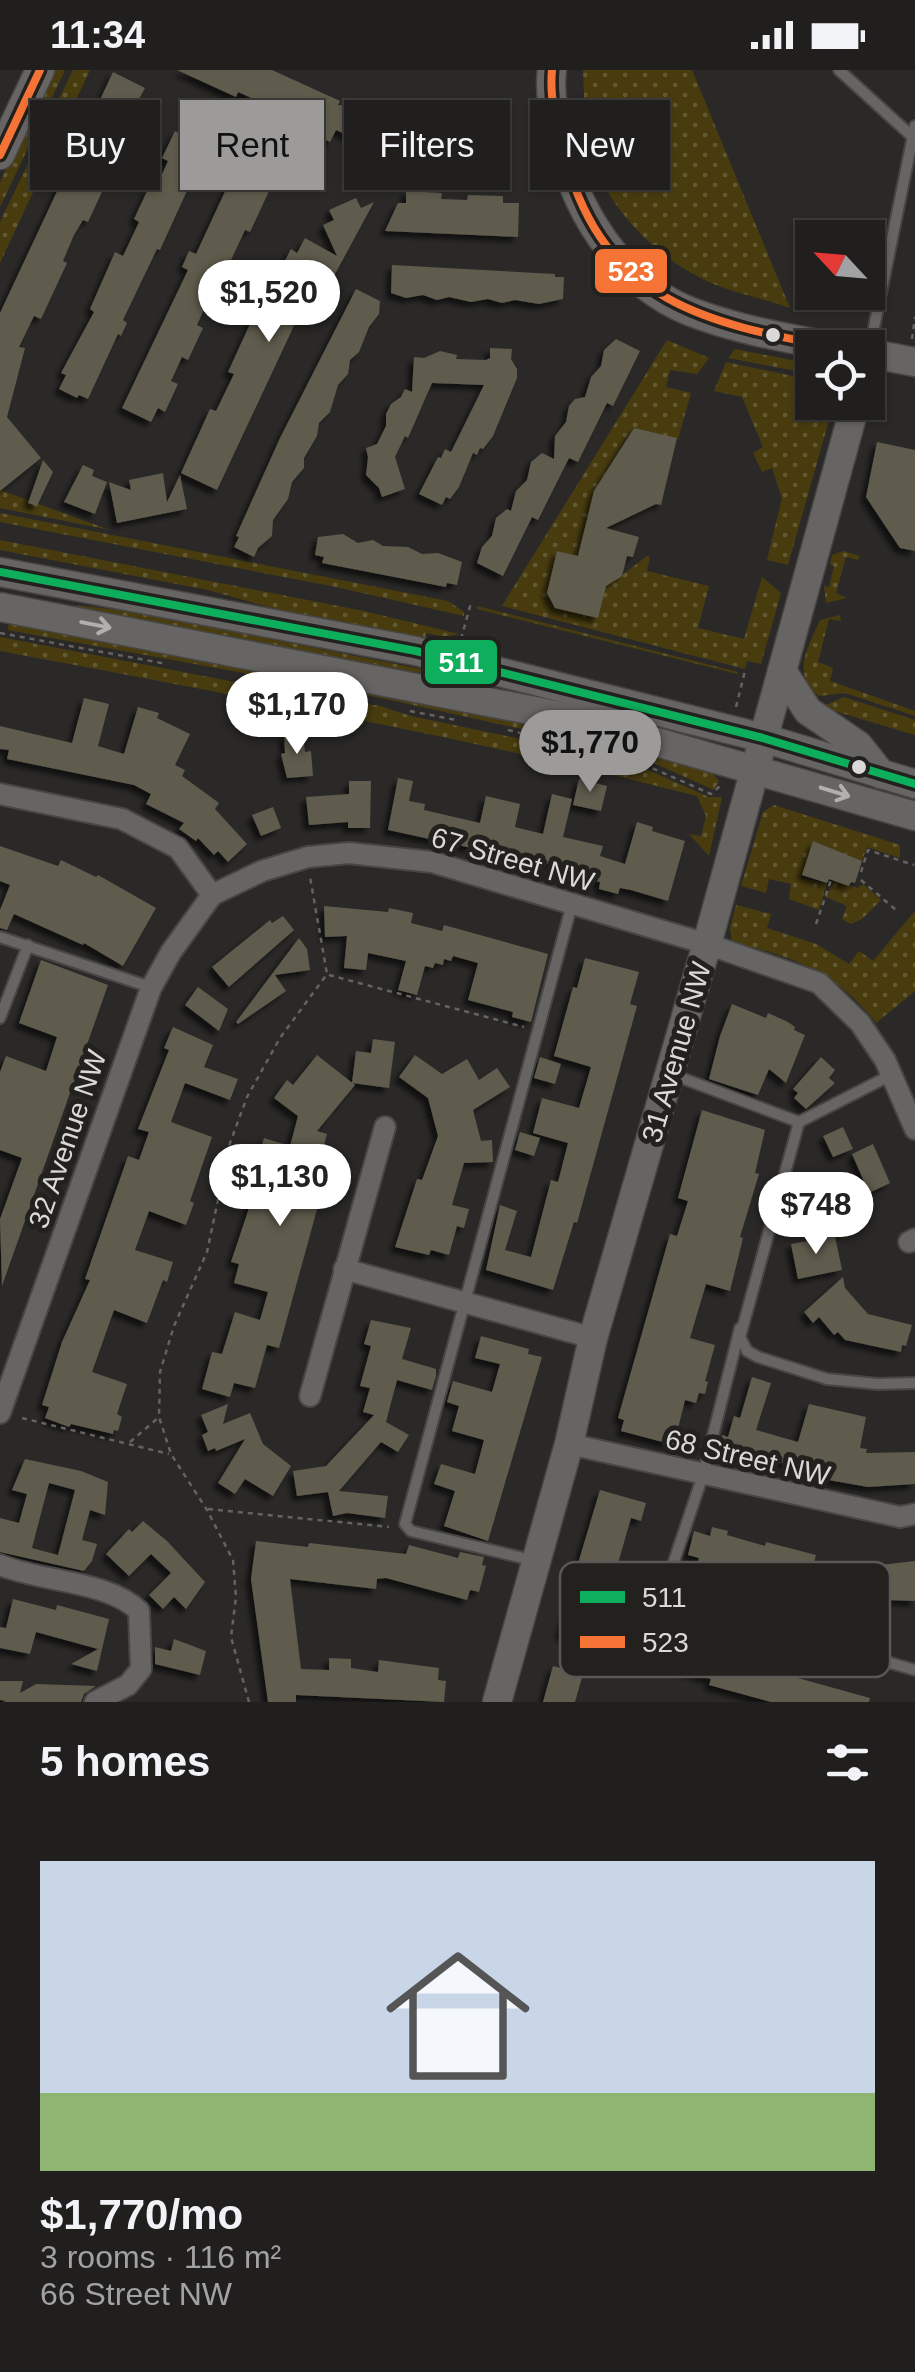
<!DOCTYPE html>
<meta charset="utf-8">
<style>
:root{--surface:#201f1e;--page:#2d2c2b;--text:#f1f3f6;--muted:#a2a2a4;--line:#3d3d3c;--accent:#9c9b9a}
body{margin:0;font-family:Arial,sans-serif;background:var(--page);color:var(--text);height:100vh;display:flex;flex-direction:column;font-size:38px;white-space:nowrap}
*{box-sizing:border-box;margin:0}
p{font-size:32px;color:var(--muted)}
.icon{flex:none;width:55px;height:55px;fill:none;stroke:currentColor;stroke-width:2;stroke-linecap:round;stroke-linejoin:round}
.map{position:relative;height:1632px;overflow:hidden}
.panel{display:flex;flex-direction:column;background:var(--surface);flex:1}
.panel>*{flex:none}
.top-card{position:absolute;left:30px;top:30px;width:855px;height:90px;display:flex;gap:20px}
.needle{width:65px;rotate:296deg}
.tools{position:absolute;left:795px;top:150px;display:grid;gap:20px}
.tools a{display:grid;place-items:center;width:90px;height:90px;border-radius:0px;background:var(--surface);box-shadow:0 2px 8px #0004,0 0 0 2px var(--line);font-size:50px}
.price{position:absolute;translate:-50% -85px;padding:0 22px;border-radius:35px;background:#fff;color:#222;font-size:32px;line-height:65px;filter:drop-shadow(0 2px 5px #0008)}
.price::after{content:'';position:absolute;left:50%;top:60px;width:30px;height:22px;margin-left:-15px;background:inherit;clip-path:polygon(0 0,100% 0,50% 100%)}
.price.on{background:var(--accent);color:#111}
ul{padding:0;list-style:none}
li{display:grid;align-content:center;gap:20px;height:530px;padding:0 40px}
li span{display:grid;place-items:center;height:310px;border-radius:0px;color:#555}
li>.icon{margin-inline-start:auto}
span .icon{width:180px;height:180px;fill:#fffc;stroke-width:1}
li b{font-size:42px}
h2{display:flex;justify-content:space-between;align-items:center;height:120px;padding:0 40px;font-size:42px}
.pill{padding:0 35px;border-radius:0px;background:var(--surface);box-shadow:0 2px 8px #0004,0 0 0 2px var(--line);font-size:35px;line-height:90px}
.pill.on{background:var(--accent);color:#111}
.status{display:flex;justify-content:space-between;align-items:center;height:70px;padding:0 50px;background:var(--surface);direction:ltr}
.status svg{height:28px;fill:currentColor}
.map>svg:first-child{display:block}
.grass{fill:url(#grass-dots)}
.building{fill:#5f5b4e;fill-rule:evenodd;filter:url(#shadow)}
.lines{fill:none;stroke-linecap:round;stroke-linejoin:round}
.lane-casing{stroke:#474644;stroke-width:14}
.street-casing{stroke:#474644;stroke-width:24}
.secondary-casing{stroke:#474644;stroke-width:31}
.path{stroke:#646362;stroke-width:2.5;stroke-dasharray:5 5;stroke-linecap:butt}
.lane{stroke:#666564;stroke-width:10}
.street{stroke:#666564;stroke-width:20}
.secondary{stroke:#666564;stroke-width:28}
.bus-1-casing{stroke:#22211e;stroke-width:15}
.bus-2-casing{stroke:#22211e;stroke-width:15}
.bus-1{stroke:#0daf5c;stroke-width:8}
.bus-2{stroke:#f57335;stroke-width:8}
.oneway{stroke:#b1b0af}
.bus-dot{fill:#dad9d7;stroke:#22211e;stroke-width:4}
.labels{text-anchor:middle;stroke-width:10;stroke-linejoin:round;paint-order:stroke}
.street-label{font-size:28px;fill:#dad9d7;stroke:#22211e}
.key{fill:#22211e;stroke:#595856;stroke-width:2.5}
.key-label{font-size:28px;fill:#dad9d7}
.line-badge{stroke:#22211e;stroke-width:4}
.badge-label{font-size:28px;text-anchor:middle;font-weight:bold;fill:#fff}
</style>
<div class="status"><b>11:34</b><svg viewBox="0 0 49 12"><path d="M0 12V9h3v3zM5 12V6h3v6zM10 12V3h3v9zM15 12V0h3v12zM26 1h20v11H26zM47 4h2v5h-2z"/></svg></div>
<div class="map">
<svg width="915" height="1632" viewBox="0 0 915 1632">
<defs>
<pattern id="grass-dots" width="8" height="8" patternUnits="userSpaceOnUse" patternTransform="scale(2.5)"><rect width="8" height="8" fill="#483c0f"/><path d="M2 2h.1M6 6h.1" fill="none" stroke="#625831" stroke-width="1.8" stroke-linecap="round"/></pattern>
<filter id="shadow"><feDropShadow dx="-5" dy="5" stdDeviation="2.5" flood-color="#0009"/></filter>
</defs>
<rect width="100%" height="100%" fill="#2a2928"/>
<g class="grass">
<path d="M53,0H65L0,137V112Z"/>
<path d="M73,0H90L0,193V152Z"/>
<path d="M583,0H692L790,238C760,227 722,221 695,205C651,181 604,133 592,84C585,57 584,28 583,0Z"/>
<path d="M667,270L709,288L697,304L670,300L666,317L691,323L678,369L633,358L594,421L578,486L557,481L547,523L555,538L621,506L647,486L650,487L647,501L709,516L698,558L744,569L762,507L781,523L761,594L747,591L745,599L502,536Z"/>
<path d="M735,279L812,294V304L728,288Z"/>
<path d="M726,292L812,310V332L834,333L788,495L767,490L782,428L772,398L762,402L753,383L763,377L742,327L714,321Z"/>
<path d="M0,420L110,460L0,438Z"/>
<path d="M0,443L448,531L464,542V546L336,517L0,452Z"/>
<path d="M0,470L364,541L459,564L444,567L426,563L425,572L297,545L208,520L0,480Z"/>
<path d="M843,481L860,486L858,490L846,487L836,523L847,528L826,533L824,516L829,517L834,496L830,494L832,485Z"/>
<path d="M77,535L135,542L471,609L408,601L77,538Z"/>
<path d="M477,536L738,602L737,604L477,539Z"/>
<path d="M840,545L841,551L829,549L818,592L833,598L830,611L915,641V646L845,623L819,626C790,604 809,576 820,550Z"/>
<path d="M9,552C244,597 480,635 710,700L719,711L714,720L640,687L540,663L381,628L8,560Z"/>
<path d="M0,567L277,620L380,636L411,646L630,692L709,727H722L709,786L689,764L701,766L706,746L697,726C467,667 233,625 0,581Z"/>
<path d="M844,627L915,650V665L821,637Z"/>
<path d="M774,735L900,775V788L867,777L862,791L813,771L801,808L827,813L819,840L789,829L791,814L769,809L766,823L741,816L763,742Z"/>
<path d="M834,811L858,818L863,814L881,830L862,849L851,854L842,849L847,836L826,827Z"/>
<path d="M736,835L771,844L767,858L816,874L849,894L859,881L873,891L915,841V921L876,953C836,902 794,887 732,872L730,858Z"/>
</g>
<g class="building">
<path d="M177,0H272L340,31L338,35L498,45L497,78L482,77V83L446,82V75L413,74V79L377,78V72L360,71L336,60L330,72L274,45L276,39L238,22L236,27Z"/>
<path d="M113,2L145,18L138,31L144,33L128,66L123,63L108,93L114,96L88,152L83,150L74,165L63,191L67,193L41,249L34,246L19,277L25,278L7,347L41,388L0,421V243Z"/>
<path d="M186,54L212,66L160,180L157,179L123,250L127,253L121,266L118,264L88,329L79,325L77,328L59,319L66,305L61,303L94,242L90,239L115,182L123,186L139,152L134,149L149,117L155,120L168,91L162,88L175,61L182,64Z"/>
<path d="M248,72L273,83L266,99L277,104L250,162L245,160L231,190L236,193L221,224L213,220L197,255L203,258L188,290L182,287L171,311L178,314L165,342L158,338L151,352L122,338L188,200L182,197L189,181L196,184Z"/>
<path d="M406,121L442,123L441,129L467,130L468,125L503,126V133H519L518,167L385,161L398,133H406Z"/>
<path d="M356,128L361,138L374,132L334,206L325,201L300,243L217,420L181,403L210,339L216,341L234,304L228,302L254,245L260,248L280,213L275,210L291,179L297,183L305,168L337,186L323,155L334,150L329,140Z"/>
<path d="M392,195L555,204V207H564L563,229L539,234L515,230L502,233L488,229L471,232L449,227L437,230L423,225L406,228L391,223Z"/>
<path d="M356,219L380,231L379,244L369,257L359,282L350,290L348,304L338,315L330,342L319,353L317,366L304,388V398L292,412L288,429L273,450L272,466L258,478L254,487L234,477L239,467L236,466L280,368Z"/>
<path d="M616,269L640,281L613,336L607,333L578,392L569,388L538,450L532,447L503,506L477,493L482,477L492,466L496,448L507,439L511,441L516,421L527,410L531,392L542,383L554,389L555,366L566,352L569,336L575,329L585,327L591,307L601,296L604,280Z"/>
<path d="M490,278L512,279L511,289L517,299V308L493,366L483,379L480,378L477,385L473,383L459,417L450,429L446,427L442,435L419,424L438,387L441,388L445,379L451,382L484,315L432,313L408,368L405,366L395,387L405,419L382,427L379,418L366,405L368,387L366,378L377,374L386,356V344L391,334L401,327L405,319L412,322L414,287L424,288L440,281L457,285L456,289L486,290L490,288Z"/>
<path d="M634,358L677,368L661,435L656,434L606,458L639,467L633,487L627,486L622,506L606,516L598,548L555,538L547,523L557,481L578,486L594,421Z"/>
<path d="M877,372L915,380V481L900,478L866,427Z"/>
<path d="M43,390L53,402L37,436L28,433Z"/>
<path d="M83,395L94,400L92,406L107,412L95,444L64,432Z"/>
<path d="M163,403L167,432L180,405L187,439L117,453L109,412L131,420L129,410Z"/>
<path d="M343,464L358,473L373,470L383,476L408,477L422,484L438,483L462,492L457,515L447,513L446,517L322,493L324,487L315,485L318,467Z"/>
<path d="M84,628L109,634L98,676L124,684L138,637L159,643L157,648L190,664L175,695L185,700L182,706L219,733L215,739L247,774L228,792L218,781L214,785L198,768L196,771L179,759L184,753L146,734L151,724L134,715L7,689L9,680L0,679V656L72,673Z"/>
<path d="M303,663L305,682L311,681L313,706L287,708L281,684L285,683L284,665Z"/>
<path d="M398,708L413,711L409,731L425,734L424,740L480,753L486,726L520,734L515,757L543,764L552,724L572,729L563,767L603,776L600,786L625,794L637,752L653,757L652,761L685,771L668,831L631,820L620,818L618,824L599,819L600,812L575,806L577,801L536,791L535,795L510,789L509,793L488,788L490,782L388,760Z"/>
<path d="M579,709L607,716L601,741L573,735Z"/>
<path d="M349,711H371L370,758H348V752L309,755L306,727L349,724Z"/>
<path d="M273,737L281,758L261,766L252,745Z"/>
<path d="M813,771L862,791L855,813L851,812L849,816L829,809L827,813L802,805Z"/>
<path d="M0,776L58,796L61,790L96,807L98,805L156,838L123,896L84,873L83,875L14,844L7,860L0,858V840L10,815L0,811Z"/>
<path d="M324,836L388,842L389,838L413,843L411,853L442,861L444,855L548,884L531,952L512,947L513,942L468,930L478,893L453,886L451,891L444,889L443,895L435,893L433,898L425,896L417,925L398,920L406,891L368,883L366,900L344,898L347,866L325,867Z"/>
<path d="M283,846L294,860L229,917L212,897L270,850L272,853Z"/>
<path d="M299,868L307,879L310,900L275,905L286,921L238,954L236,952Z"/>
<path d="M585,888L639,902L630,934L637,936L577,1153L574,1152L553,1220L486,1200L500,1135L517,1141L505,1180L531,1187L551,1110L558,1112L568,1073L533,1063L542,1028L579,1038L591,997L554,986L573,917L577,918Z"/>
<path d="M41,890L108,915L2,1216L0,1149L22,1088L0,1080V1002L6,986L46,1001L57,967L19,953Z"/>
<path d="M198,917L228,939L219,961L185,935Z"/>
<path d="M732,934L766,948L768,943L788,952L795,957L794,960L805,965L786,1013L769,999L758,1025L709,1009L720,966Z"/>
<path d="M173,957L213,975L204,997L238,1009L230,1030L185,1013L171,1052L212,1067L190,1131L194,1133L186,1155L149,1141L135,1180L173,1192L167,1212L163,1210L147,1253L114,1240L92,1302L127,1314L117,1344L122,1347L118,1361L114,1360L113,1364L71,1354L69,1357L45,1348L49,1337L42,1335L62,1272L90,1210L85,1209L128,1086L139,1090L149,1062L138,1059L169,980L164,978Z"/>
<path d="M373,969L395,972L389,1018L352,1013L356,981L371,983Z"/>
<path d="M317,985L355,1015L317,1061L327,1064L320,1089L330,1092L279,1278L267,1275L255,1318L234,1313L230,1327L202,1319L212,1282L222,1284L235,1242L260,1250L268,1222L234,1213L239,1194L231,1192L252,1129L285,1140L296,1100L258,1089L264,1068L290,1076L298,1046L274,1028L287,1010L293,1015Z"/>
<path d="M415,985L442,1004L467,989L479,1010L497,998L510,1017L473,1040L481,1071L492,1070L493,1092L464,1093L452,1135L469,1139L464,1158L457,1156L449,1185L431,1180L429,1185L395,1177L417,1109L422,1110L438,1066L428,1028L399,1007Z"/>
<path d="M540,987L561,994L555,1014L534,1008Z"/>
<path d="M821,987L835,1000L829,1008L835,1013L806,1039L794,1028L798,1023L793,1019Z"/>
<path d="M702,1040L765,1060L755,1103L759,1104L740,1167L743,1168L730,1221L706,1214L690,1268L715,1275L705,1311L708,1312L705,1324L699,1323L696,1333L685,1330L674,1375L621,1361L624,1350L618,1348L670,1164L677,1166L688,1131L678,1128Z"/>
<path d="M843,1057L853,1079L833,1087L823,1066Z"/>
<path d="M520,1062L540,1068L534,1086L515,1080Z"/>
<path d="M873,1074L890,1113L869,1123L852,1084Z"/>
<path d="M821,1105L843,1117L835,1131L854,1141L841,1164L800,1142Z"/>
<path d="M835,1166L842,1200L798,1209L791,1174Z"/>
<path d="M843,1207L845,1218L868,1244L912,1255L906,1276L902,1275L901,1282L845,1270L838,1262L834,1265L819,1247L813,1253L804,1242Z"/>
<path d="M371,1250L411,1258L402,1289L436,1299V1306L432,1320L397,1310L386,1352L409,1365L398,1382L381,1372L339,1421L388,1426L385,1448L347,1443L333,1446L328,1422L297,1426L293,1401L326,1396L374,1345L363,1342L370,1318L360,1316L371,1276L364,1274Z"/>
<path d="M481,1266L529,1279L528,1284L542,1287L488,1471L444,1456L455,1421L434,1414L441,1394L475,1404L484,1370L452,1361L459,1336L447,1332L453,1311L492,1322L500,1294L475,1288Z"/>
<path d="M752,1307L771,1313L756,1360L798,1372L809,1334L866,1347L860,1378L867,1379L866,1383L915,1382V1414L868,1417L817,1408L794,1402L795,1397L750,1384L748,1389L718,1380L722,1365L728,1367L734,1346L740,1348Z"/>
<path d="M228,1334L223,1354L250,1343L263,1374L291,1396L273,1426L245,1409L235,1424L218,1413L245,1369L216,1381L215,1378L208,1381L202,1365L208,1362L201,1345Z"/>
<path d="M25,1389L81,1401L108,1412L105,1445L90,1440L82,1470L97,1474L92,1491L84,1501L0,1482V1448L19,1453L27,1424L12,1420ZM49,1413L75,1420L58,1485L32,1478Z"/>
<path d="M600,1420L646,1433L641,1451L631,1448L611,1518L574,1507Z"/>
<path d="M143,1451L167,1471L205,1512L186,1539L174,1527L163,1539L149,1525L171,1503L151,1484L129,1506L106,1484L129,1459L132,1462Z"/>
<path d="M712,1457L728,1461L727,1465L765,1476L766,1472L816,1485L814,1493L852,1496L853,1493L880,1495L915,1491V1531L856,1529L853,1566L831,1564L834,1528L810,1522L800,1556L748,1543L751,1534L691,1515L699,1488L688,1485L694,1461L710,1466Z"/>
<path d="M256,1471L308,1477L309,1473L406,1484L409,1475L458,1488L460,1482L484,1487L482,1495L486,1496L479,1522L470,1520L467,1530L386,1508L377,1509L376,1519L290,1509L301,1599L329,1600V1588L351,1589V1598L378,1602L379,1590L439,1598L438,1610L446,1611L444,1632L296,1625V1632H268L251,1509Z"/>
<path d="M13,1529L56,1540L57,1535L109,1549L97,1601L71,1594L98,1579L36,1562L30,1584L0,1578V1557L6,1558Z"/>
<path d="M568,1535L702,1576L700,1581L870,1628L869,1632H771L709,1615L711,1609L560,1565Z"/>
<path d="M174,1569L206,1581L200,1605L155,1594V1577L171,1581Z"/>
<path d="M553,1596L583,1604L575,1632H543Z"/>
<path d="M0,1611H23L20,1623L36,1614L96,1616L84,1624L81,1632H3L6,1631L0,1630Z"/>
</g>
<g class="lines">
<defs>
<g id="lane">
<path d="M839,0L914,68"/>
<path d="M869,282L915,56"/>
<path d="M0,867L150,917"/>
<path d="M0,948L28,875"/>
<path d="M671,1004L799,1052L893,1004"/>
<path d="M799,1052L740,1267L747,1281L758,1287L827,1309L878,1314L915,1313"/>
<path d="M740,1258L703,1405L666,1515L687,1535L915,1600"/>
<path d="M536,1491L411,1461L405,1454L572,834"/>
</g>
<g id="street">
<path d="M0,724L122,749L178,778L212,825"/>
<path d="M909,1172L915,1169"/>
<path d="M344,1199L593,1268"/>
<path d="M310,1326L385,1057"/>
<path d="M0,1343L151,918L171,882L212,825L262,801L308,787L349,783L432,792L707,874L819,913L860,953L885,990L915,1059"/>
<path d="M569,1374L900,1447L915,1444"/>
<path d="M0,1495C42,1512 109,1511 139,1541L141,1599L128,1615L95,1632"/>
</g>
<g id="secondary">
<path d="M552,0C548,28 557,56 564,83C578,147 626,216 689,241C737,260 788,268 839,278"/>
<path d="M0,85L40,0"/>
<path d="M868,283L915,292"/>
<path d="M0,502L416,581L763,668L915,714"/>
<path d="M0,537L576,649L915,746"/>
<path d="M782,601L808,641L858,675L881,704"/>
<path d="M497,1632L569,1374L593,1268L707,874L856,332"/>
</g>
</defs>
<use href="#lane" class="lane-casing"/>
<use href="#street" class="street-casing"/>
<use href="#secondary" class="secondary-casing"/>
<g class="path">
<path d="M912,269L915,247"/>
<path d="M0,563L167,594"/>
<path d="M461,569L471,533"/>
<path d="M736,637L745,601"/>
<path d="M410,641L456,650"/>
<path d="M508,660L634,690L711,724L720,716"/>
<path d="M861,802L868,780L914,795"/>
<path d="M861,810L896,840"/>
<path d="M816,854L831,810"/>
<path d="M329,905L524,957"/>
<path d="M22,1348L169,1384"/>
<path d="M130,1372L158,1348"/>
<path d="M208,1439L389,1457"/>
<path d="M249,1632L231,1567L236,1527L233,1490L207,1440L171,1384L159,1347L160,1302L174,1256L207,1182L230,1073L247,1027L280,968L327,904L310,807"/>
</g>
<use href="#lane" class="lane"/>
<use href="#street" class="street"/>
<use href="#secondary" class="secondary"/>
<defs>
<path id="bus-1" d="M0,502L416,581L763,668L915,714"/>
<g id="bus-2">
<path d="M552,0C549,31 558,61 566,90C606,234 708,253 836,278"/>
<path d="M0,85L40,0"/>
</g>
</defs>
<use href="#bus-1" class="bus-1-casing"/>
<use href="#bus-2" class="bus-2-casing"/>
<use href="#bus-1" class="bus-1"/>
<use href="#bus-2" class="bus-2"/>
</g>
<defs><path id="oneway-shaft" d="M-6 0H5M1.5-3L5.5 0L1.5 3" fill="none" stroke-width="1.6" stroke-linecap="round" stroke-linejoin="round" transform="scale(2.5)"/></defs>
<g class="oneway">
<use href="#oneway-shaft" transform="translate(96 555) rotate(11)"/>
<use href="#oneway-shaft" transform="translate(835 722) rotate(17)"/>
</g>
<g class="bus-dot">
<circle cx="773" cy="265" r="9"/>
<circle cx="859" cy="697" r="9"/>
</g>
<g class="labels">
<g class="street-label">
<text transform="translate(513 789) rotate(16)" y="10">67 Street NW</text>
<text transform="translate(676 982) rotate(-74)" y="10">31 Avenue NW</text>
<text transform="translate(67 1069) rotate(-71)" y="10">32 Avenue NW</text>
<text transform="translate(748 1387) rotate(13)" y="10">68 Street NW</text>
</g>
</g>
<rect x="560" y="1492" width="330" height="115" rx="15" class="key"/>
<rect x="580" y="1521" width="45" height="12" fill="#0daf5c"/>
<rect x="580" y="1566" width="45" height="12" fill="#f57335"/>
<g class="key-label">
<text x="642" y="1537">511</text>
<text x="642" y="1582">523</text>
</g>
<g class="line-badge">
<rect x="593" y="177" width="76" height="48" rx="10" fill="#f57335"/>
<rect x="423" y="568" width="76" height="48" rx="10" fill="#0daf5c"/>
</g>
<g class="badge-label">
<text x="631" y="211">523</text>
<text x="461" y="602">511</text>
</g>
</svg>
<div class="tools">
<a><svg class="needle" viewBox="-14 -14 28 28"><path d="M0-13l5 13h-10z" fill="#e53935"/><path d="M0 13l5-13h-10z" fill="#a2a2a4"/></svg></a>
<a><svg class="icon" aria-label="locate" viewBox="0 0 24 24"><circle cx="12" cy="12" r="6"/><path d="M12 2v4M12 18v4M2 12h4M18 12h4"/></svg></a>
</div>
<b class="price" style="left:269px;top:275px">$1,520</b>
<b class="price" style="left:297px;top:687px">$1,170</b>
<b class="price on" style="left:590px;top:725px">$1,770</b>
<b class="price" style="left:280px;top:1159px">$1,130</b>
<b class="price" style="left:816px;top:1187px">$748</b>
<div class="top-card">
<a class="pill">Buy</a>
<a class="pill on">Rent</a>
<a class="pill">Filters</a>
<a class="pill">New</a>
</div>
</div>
<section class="panel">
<h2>5 homes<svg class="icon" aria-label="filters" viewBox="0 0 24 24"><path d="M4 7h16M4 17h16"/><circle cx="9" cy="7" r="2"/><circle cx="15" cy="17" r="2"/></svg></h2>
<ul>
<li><span style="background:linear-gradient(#c9d6e8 75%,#8fb573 0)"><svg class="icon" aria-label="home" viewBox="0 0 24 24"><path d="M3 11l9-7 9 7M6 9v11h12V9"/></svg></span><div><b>$1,770/mo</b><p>3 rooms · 116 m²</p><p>66 Street NW</p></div></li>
</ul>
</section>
